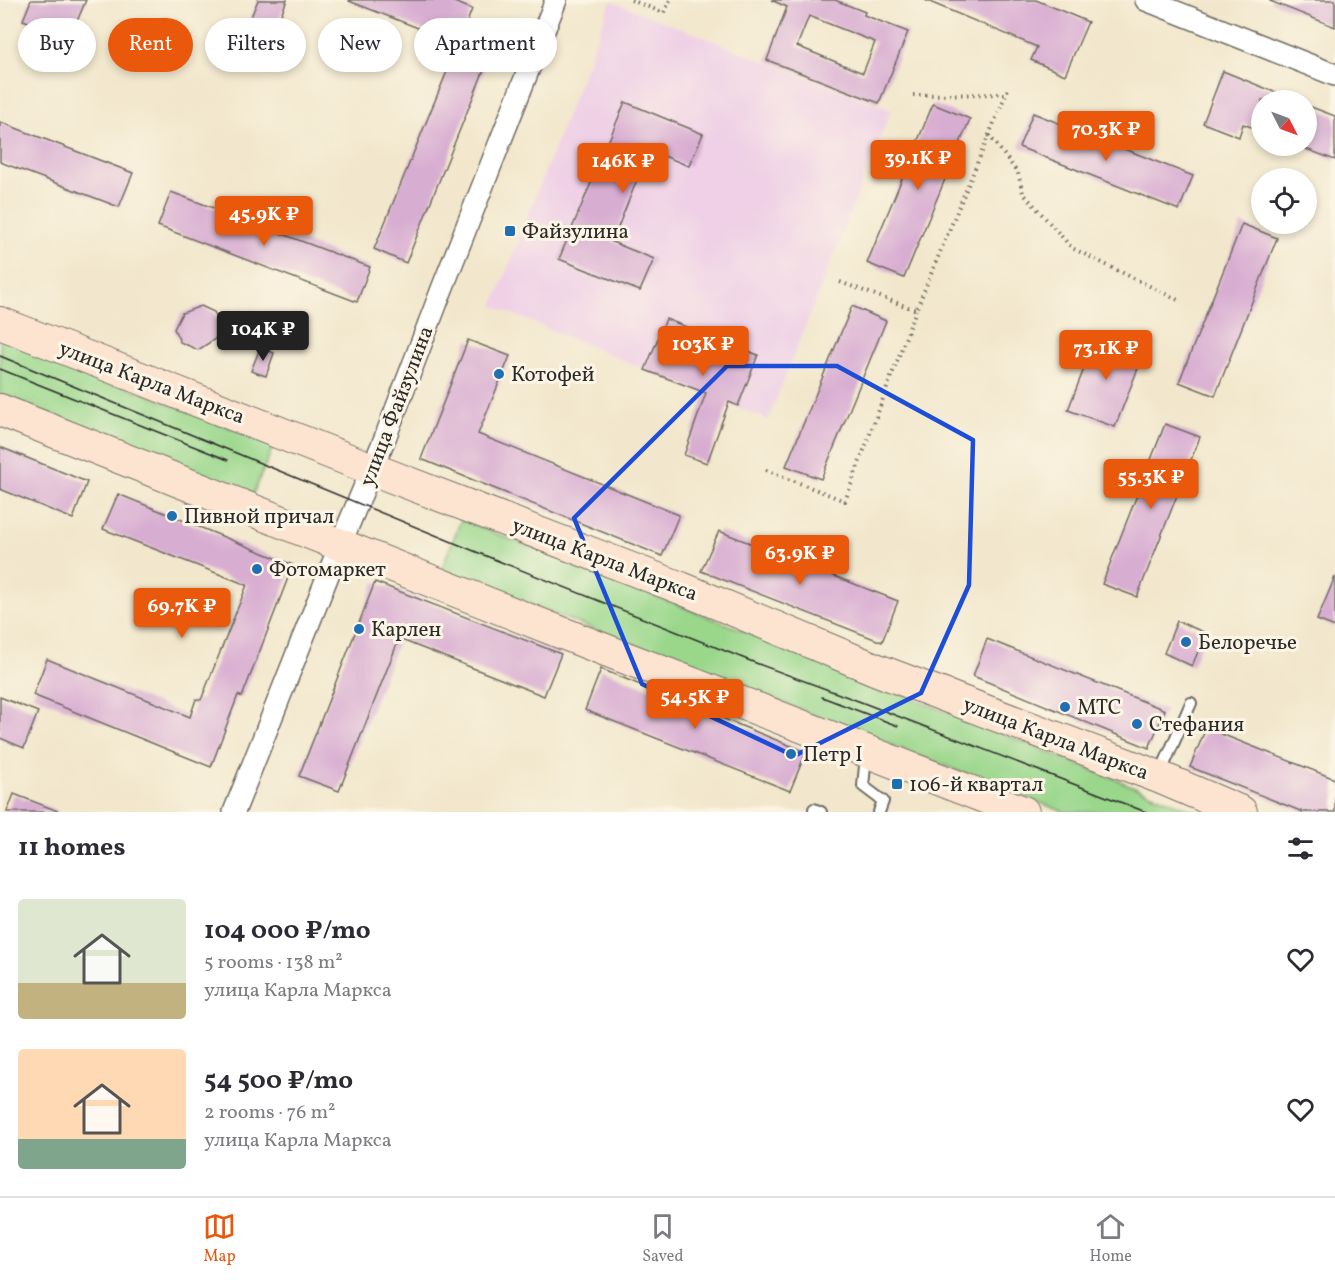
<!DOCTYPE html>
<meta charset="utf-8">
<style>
:root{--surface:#fff;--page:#f2f2f3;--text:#2b2b33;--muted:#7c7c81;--line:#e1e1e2;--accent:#ea580c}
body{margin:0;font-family:Vollkorn,serif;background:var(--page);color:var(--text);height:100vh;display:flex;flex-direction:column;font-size:22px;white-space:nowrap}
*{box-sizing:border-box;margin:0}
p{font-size:20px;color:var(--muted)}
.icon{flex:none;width:33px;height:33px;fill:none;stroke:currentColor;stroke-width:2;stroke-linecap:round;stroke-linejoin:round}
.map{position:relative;height:812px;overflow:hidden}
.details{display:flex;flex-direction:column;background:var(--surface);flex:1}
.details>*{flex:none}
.top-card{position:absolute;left:18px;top:18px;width:600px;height:54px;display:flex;gap:12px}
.needle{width:39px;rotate:132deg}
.fabs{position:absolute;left:1251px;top:90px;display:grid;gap:12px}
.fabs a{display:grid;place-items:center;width:66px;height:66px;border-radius:50%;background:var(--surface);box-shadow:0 3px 9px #0003;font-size:30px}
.price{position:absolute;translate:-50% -51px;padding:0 14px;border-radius:6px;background:var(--accent);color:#fff;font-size:20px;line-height:39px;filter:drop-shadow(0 2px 3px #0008)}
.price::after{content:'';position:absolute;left:50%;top:36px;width:18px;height:14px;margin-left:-9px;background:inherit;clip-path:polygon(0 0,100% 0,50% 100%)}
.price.active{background:#222;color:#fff}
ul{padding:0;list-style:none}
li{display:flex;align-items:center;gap:18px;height:150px;padding:0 18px}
li span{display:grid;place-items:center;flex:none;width:168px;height:120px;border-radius:6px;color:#555}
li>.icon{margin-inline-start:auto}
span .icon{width:72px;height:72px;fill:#fffc;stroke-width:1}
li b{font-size:26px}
h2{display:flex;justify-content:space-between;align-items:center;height:72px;padding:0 18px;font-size:26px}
.chip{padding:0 21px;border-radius:27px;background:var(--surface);box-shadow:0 3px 9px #0003;font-size:21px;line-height:54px}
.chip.active{background:var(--accent);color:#fff}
.tabs{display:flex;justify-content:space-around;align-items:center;height:84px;border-top:2px solid var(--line);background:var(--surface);font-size:16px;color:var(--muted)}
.tabs a{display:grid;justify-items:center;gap:3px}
.tabs .active{color:var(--accent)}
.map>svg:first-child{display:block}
.built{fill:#efd0e6}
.green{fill:#9ad78b;stroke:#62815b;stroke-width:1.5}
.building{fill:#d8add2;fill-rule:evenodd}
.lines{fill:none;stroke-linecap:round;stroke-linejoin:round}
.service-casing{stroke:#716d63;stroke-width:14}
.minor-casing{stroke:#716d63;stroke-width:24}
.secondary-casing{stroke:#716d63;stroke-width:34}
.path{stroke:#716d63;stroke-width:4;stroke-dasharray:1.5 4.5;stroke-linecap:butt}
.service{stroke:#fff;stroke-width:10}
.minor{stroke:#fff;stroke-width:21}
.secondary{stroke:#fde4d1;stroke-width:32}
.tram{stroke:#2b2b2b;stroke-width:1.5}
.marked{fill:none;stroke:#1d4ed8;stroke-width:4.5;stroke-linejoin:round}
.poi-dot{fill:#1f6fb2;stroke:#fcf5e5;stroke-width:2}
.labels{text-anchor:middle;stroke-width:6;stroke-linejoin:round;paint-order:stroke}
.poi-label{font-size:21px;fill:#2b2b2b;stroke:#fcf5e5;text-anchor:start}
.street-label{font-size:21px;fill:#2b2b2b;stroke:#fcf5e5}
</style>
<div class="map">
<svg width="1335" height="812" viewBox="0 0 1335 812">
<rect width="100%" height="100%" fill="#fcf5e5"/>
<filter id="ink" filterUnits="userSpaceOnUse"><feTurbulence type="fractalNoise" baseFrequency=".0167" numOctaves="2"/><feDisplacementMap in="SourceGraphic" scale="12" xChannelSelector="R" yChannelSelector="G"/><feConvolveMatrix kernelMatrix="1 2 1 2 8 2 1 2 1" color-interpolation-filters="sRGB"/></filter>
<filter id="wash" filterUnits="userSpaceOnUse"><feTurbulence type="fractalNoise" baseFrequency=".008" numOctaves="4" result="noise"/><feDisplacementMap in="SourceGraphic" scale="24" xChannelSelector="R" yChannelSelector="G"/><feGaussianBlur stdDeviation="1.35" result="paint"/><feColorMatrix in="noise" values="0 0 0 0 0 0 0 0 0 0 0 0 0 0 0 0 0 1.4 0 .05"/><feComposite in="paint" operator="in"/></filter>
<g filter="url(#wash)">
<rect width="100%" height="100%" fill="#f2e7cc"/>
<path class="built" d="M611,1L891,110L768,420L493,306Z"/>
<g class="green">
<path d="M0,337L274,445L253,494L0,394Z"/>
<path d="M461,520L757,636L1197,812H1064L441,570Z"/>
</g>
<g id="blocks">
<g class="building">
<path d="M31,0H86L70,38L23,20Z"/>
<path d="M258,0H287L259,68L234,58Z"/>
<path d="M349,0H449L472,9L459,44L349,1Z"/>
<path d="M771,0H835L865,12L864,15L908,32L879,103L767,60L787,7ZM809,16L875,42L863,73L797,46Z"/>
<path d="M925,0H1036L1088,22L1065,75L1031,60L1037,47Z"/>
<path d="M1271,0H1335V27L1270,1Z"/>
<path d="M455,52L486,65L406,263L374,249Z"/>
<path d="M1223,71L1294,100H1262V131L1243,124L1239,137L1203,123Z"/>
<path d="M625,102L703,134L689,166L649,150L612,242L654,259L640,291L559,259Z"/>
<path d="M933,104L970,119L904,278L867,263Z"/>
<path d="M1306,105L1335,116V160L1306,149Z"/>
<path d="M1033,113L1193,176L1179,210L1019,147Z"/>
<path d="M0,122L133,173L119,207L0,162Z"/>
<path d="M171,192L370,267L357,302L158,226Z"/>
<path d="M1242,224L1277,238L1215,396L1179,382Z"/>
<path d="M201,306L214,312L222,328L215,339L198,350L180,342L174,329L182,313Z"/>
<path d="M852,306L886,321L821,479L786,466Z"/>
<path d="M666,319L758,355L738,406L729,402L707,463L684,455L706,393L645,370Z"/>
<path d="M1097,335L1144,353L1115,427L1068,410Z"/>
<path d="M468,340L510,356L478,434L679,515L662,556L421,459Z"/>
<path d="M260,348L274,353L266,376L251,371Z"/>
<path d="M1165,424L1200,437L1137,597L1102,584Z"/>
<path d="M0,447L87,482L73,519L0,489Z"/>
<path d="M118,494L293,565L242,697L238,695L211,767L33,695L47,659L190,717L196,699L201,700L247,585L103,529Z"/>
<path d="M719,531L898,601L882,642L701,571Z"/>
<path d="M1335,577V627L1317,620Z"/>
<path d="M375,582L561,654L544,696L399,639L339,791L299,776Z"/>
<path d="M1177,621L1206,633L1192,666L1164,653Z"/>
<path d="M987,639L1165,710L1149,748L973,676Z"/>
<path d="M601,669L806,752L790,791L585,710Z"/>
<path d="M0,697L38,712L24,748L0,738Z"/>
<path d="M1206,728L1335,779V812H1303L1190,767Z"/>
<path d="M14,794L58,811V812H7Z"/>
</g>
</g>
</g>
<g filter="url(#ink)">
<use href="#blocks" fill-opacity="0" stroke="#716d63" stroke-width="1.5"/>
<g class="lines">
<defs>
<g id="service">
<path d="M865,766L863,786L883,801L879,812"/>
<path d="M1160,774L1191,703"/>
<path d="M814,809L821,812"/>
</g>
<g id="minor">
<path d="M1146,0L1335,75"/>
<path d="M234,812L340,545L385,438L442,289L556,0"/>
</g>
<g id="secondary">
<path d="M0,323L372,469L681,588L875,669L1159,777L1241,812"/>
<path d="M0,410L590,644L1023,812"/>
</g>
</defs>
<use href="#service" class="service-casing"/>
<use href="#minor" class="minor-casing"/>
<use href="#secondary" class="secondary-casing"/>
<g class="path">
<path d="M631,0L664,13L670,0"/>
<path d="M913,95L1006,94"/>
<path d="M989,135L1018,173L1023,193L1072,248L1180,301"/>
<path d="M840,282L916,310L1008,89"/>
<path d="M766,470L845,501L916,310"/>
</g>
<use href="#service" class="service"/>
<use href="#minor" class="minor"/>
<use href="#secondary" class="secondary"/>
<g class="tram">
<path d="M0,356L496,560L753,662L861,702L1146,812"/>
<path d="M0,369L228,460"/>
<path d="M822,697L898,726"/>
</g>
</g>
</g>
<path class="marked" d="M727,366H837L973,440L969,585L921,693L794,756L642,684L574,518Z"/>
<g class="poi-dot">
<rect x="504" y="225" width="12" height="12" rx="3"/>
<circle cx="499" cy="374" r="6"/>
<circle cx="172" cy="516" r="6"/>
<circle cx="257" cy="569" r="6"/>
<circle cx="359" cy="629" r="6"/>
<circle cx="1186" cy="642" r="6"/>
<circle cx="1065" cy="707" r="6"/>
<circle cx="1137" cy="724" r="6"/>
<circle cx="791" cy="754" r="6"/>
<rect x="891" y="778" width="12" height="12" rx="3"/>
</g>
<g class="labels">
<g class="poi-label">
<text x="522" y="238">Файзулина</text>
<text x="511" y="381">Котофей</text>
<text x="184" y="523">Пивной причал</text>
<text x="269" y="576">Фотомаркет</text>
<text x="371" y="636">Карлен</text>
<text x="1198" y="649">Белоречье</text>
<text x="1077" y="714">МТС</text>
<text x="1149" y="731">Стефания</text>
<text x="803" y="761">Петр I</text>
<text x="909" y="791">106-й квартал</text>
</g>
<g class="street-label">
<text transform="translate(152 382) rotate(21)" y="7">улица Карла Маркса</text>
<text transform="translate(396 406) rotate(-69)" y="7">улица Файзулина</text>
<text transform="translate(605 559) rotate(21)" y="7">улица Карла Маркса</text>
<text transform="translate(1056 738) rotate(21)" y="7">улица Карла Маркса</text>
</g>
</g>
</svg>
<div class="fabs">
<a><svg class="needle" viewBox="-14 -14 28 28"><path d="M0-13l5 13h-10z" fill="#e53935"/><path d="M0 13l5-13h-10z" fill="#7c7c81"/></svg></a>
<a><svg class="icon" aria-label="locate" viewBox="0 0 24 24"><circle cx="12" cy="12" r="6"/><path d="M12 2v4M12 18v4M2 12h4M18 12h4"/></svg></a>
</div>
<b class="price" style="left:1106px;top:162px">70.3K ₽</b>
<b class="price" style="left:918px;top:191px">39.1K ₽</b>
<b class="price" style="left:623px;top:194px">146K ₽</b>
<b class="price" style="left:264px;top:247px">45.9K ₽</b>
<b class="price active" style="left:263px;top:362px">104K ₽</b>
<b class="price" style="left:703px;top:377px">103K ₽</b>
<b class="price" style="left:1106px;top:381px">73.1K ₽</b>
<b class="price" style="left:1151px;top:510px">55.3K ₽</b>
<b class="price" style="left:800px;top:586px">63.9K ₽</b>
<b class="price" style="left:182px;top:639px">69.7K ₽</b>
<b class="price" style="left:695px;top:730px">54.5K ₽</b>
<div class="top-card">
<a class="chip">Buy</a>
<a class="chip active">Rent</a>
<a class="chip">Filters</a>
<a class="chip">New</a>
<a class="chip">Apartment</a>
</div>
</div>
<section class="details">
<h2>11 homes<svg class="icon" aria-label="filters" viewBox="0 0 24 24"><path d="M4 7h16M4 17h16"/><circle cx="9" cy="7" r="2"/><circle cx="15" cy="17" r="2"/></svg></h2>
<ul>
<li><span style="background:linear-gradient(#dfe7d0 70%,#c2b280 0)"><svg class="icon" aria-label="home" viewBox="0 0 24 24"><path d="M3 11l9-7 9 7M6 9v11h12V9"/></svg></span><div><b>104 000 ₽/mo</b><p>5 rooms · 138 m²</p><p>улица Карла Маркса</p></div><svg class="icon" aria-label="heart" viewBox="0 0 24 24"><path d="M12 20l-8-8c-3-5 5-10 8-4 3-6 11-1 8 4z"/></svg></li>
<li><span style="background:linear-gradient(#ffd9b3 75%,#7fa58c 0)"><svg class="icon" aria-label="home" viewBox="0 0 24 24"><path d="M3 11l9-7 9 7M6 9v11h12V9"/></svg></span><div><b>54 500 ₽/mo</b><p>2 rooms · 76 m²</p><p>улица Карла Маркса</p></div><svg class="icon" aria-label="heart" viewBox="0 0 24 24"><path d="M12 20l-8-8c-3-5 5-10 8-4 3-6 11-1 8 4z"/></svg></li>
</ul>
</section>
<nav class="tabs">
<a class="active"><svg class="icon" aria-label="map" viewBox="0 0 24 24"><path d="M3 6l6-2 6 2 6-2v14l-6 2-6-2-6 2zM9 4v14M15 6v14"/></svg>Map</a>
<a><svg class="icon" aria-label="saved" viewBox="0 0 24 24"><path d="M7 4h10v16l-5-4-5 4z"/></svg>Saved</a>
<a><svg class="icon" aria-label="home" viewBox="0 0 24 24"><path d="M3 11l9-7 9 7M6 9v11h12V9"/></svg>Home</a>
</nav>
